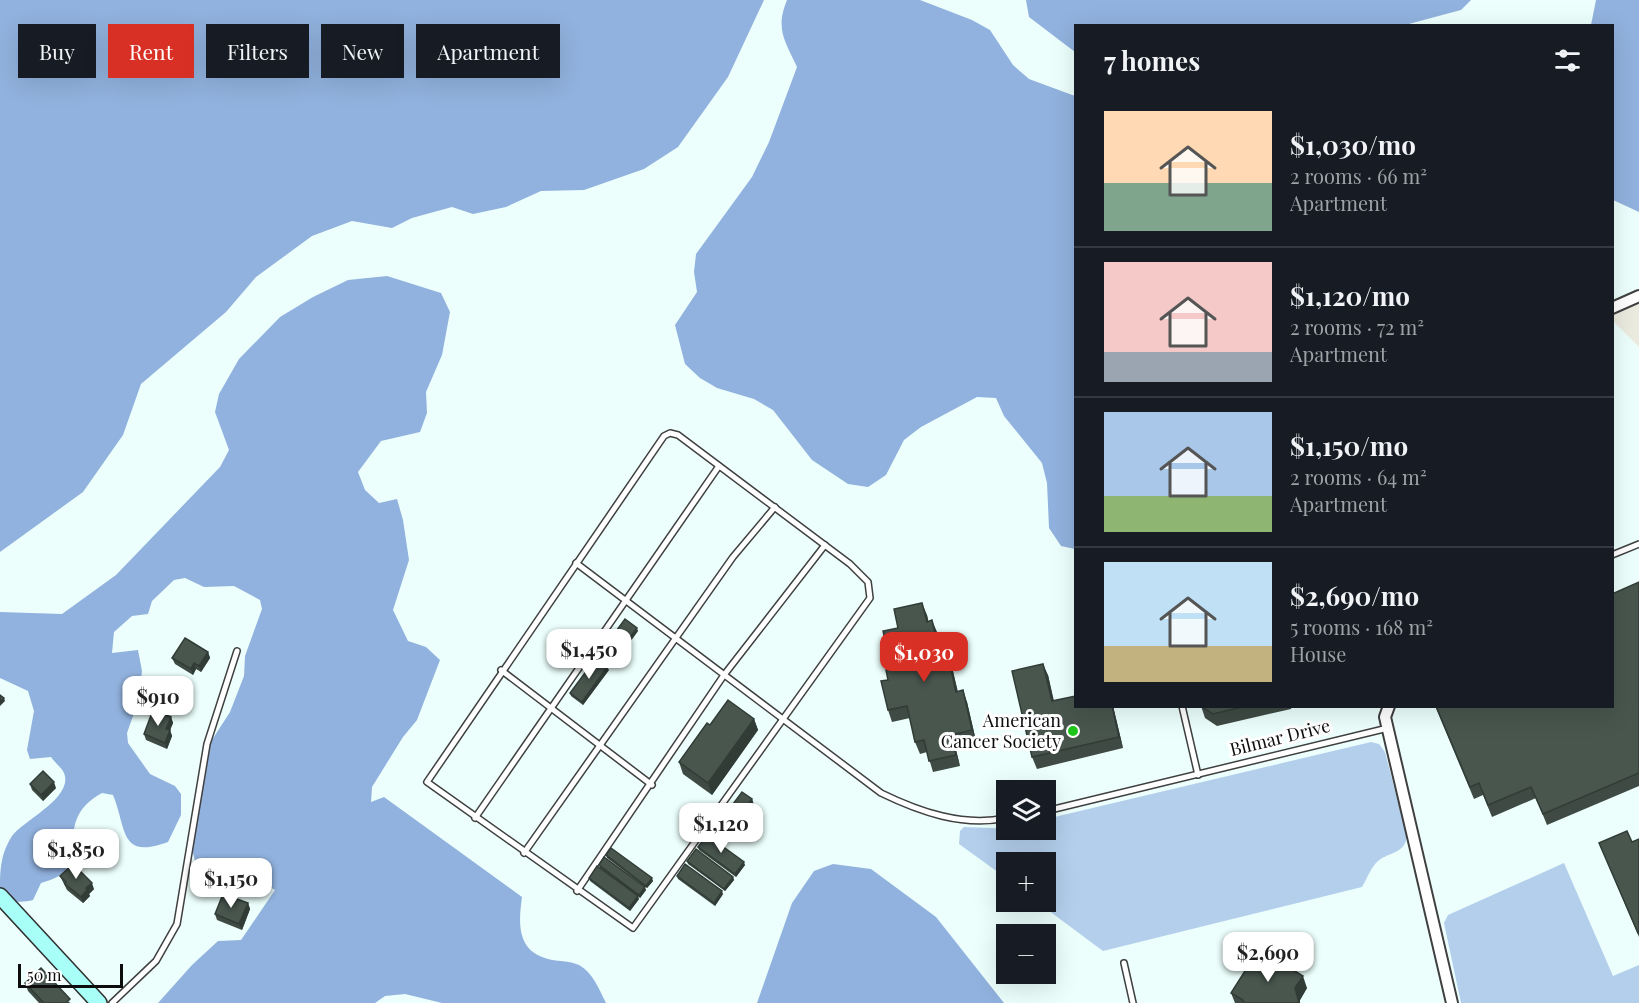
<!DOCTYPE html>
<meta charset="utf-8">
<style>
:root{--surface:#171b24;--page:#20242c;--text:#f1f3f6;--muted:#9ea1a6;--line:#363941;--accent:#d93025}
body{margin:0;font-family:"Playfair Display",serif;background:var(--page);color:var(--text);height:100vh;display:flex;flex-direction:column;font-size:22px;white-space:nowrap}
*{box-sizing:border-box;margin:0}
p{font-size:20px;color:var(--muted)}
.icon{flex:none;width:33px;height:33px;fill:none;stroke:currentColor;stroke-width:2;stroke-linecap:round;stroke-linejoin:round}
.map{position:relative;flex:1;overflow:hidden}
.drawer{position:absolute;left:1074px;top:24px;width:540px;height:684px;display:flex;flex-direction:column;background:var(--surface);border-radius:0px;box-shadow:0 6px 24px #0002}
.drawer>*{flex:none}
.banner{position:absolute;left:18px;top:24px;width:570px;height:54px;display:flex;gap:12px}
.buttons{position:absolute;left:996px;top:780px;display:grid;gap:12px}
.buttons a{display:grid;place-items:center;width:60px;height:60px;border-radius:0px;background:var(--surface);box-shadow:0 6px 24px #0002;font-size:30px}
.scale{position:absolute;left:18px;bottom:15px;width:105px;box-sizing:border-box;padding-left:6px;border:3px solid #0d0d0d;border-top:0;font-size:16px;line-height:21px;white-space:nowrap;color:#0d0d0d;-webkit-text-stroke:4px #fff;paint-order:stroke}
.price{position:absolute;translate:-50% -51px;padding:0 14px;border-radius:12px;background:#fff;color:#222;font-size:20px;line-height:39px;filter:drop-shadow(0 2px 3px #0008)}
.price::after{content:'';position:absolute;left:50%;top:36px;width:18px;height:14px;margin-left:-9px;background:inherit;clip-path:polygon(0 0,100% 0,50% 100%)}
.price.active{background:var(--accent);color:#fff}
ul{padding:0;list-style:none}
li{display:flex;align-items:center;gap:18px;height:150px;padding:0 30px}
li+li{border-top:2px solid var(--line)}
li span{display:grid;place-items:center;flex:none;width:168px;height:120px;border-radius:0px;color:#555}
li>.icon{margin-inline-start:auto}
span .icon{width:72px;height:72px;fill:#fffc;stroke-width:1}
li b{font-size:26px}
h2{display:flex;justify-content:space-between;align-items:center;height:72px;padding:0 30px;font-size:26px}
.chip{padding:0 21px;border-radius:0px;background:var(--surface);box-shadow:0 6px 24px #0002;font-size:21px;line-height:54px}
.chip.active{background:var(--accent);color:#fff}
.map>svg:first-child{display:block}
.industrial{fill:#ecebe0}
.green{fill:#b3cfec}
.forest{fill:#91b2de}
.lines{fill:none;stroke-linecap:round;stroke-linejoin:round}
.lane-casing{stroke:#404040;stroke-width:8}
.street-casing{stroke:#404040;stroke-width:14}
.secondary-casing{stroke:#2f2f2f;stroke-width:18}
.lane{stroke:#fff;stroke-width:5}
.street{stroke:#fff;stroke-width:10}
.secondary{stroke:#a7fff8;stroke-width:15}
.wall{fill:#3e4a43}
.shaded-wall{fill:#323c37}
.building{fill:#48564e;stroke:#323c37;stroke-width:1.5}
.poi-dot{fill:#1ec61b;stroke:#fff;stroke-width:2}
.labels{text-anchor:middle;stroke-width:6;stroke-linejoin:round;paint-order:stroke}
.poi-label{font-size:18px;fill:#0d0d0d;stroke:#fff;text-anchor:end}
.street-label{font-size:18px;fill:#0d0d0d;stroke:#fff}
</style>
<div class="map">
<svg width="1639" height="1003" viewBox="0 0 1639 1003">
<rect width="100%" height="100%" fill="#ecfffc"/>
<path class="industrial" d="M1639,296V347L1613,321L1612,308Z"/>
<g class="green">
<path d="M1371,742L1379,744L1385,752L1407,837C1404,854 1389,852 1378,861C1371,867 1367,879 1362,887L1103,951L1037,902H1046V862H1006V878L959,844L960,831L964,827L1046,830V819Z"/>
<path d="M1564,863L1613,976L1639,965V1003H1461L1444,923L1448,915Z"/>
</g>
<g class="forest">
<path d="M0,0H764L728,77L678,147L644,169L584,190L541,191L506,207L473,214L452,207L412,218L392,228L352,221L312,236L256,277L226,312L141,384L123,435L83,492L0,552Z"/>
<path d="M787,0H920L972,20L990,30L1013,65L1029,79L1075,96V549L1061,546L1049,528L1047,483L1042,463L1004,416L996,398L977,397L921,427L904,440L886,475L868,487L848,484L812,460L773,410L754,399L717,388L700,378L685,364L675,325L697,292L694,272L696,254L752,177L769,142L797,67C785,41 775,29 787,0Z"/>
<path d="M1026,0H1471L1461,10L1405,25L1076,26L1075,52L1029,17Z"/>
<path d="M1596,0H1639V212L1613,200L1612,26L1591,25Z"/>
<path d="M387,276L441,293L450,312L442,355L426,392L427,413L420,432L381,441L358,472L365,490L379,503L397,499L403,520L409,560L393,610L408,641L426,647L440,660L417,720L403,737L372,787L371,802L384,797L522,897C519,919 516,947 542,957C553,962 568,960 579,965C593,973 599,989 606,1003H442L405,994L385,996L375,1003H158L192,965L218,941L241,940L275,890L248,874L200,881L191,845L210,743L230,712L244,676L245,656L262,609L260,600L234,586L204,587L185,578L174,580L152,601L148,614L132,616L114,632L112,653L138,650L142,671L138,702L127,733L128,743L150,774L175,786L181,794V815L168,842C119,860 127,829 113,795L102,793C54,819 87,858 59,876C54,879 47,881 41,883L33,900C21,903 9,903 0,893C0,871 0,855 12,836C24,820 77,796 63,771C60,766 54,762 51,757L30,759L27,750L34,711L28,691L0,678V612L62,614L116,575L220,467L229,450L215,412L219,394L239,359L280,317L313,297L348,280Z"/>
<path d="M833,864L871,869L936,917L1004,1003H757L792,903L814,871Z"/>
</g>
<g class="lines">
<defs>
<g id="lane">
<path d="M670,433L678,435L850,564L868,582L870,598L633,928L427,782L664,436Z"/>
<path d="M1612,555L1639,544"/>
<path d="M576,563L881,793C920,812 963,827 1006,818"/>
<path d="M501,670L652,785"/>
<path d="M1182,706L1198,775"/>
<path d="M1046,811L1388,728"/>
<path d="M475,818L719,466"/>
<path d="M524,853L733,557L775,507"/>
<path d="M577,891L724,675L825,545"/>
<path d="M1124,963L1133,1003"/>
<path d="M112,1003L156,961L177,924L207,744L237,651"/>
</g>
<g id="street">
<path d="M1612,308L1639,296"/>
<path d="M1389,706L1385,717L1452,1003"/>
</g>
<path id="secondary" d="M0,896L99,1003"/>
</defs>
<use href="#lane" class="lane-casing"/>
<use href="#street" class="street-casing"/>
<use href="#secondary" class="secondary-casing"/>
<use href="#lane" class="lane"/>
<use href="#street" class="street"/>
<use href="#secondary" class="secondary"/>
</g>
<g class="wall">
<path d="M1639,582V786L1547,825L1536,798L1492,817L1483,795L1474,799L1435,706Z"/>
<path d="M927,615L928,621L937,632L942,657L948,656L952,667L958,692L967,702L976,741L955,746L960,766L933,772L927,752L920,754L915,742L910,718L892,722L888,710V680L892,668L898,628Z"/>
<path d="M638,631L612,666L600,657L599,654Z"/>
<path d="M208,652L210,658L201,672L196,669L193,675L175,664L172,658Z"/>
<path d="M609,670L583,705L571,696L570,693Z"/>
<path d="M1048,675L1054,701L1113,706L1123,748L1037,769L1032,757Z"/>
<path d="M1201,706H1292L1291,709L1217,726L1205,718Z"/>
<path d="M171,717L173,723L170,730L172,736L167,749L146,740L144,734Z"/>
<path d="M754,719L758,730L712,795L683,774L679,762Z"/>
<path d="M30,784L56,788L43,801L32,790Z"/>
<path d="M752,799L754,805L743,821L733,813L730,808Z"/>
<path d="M1639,839V937L1599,843L1632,842Z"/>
<path d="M698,847L745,865L736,877L699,850Z"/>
<path d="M606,855L653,881L647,888L607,858Z"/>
<path d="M687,861L733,877L734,880L725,891L688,864Z"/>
<path d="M599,865L646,890L640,898L600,868Z"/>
<path d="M60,876L94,889L89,894L90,896L83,903L67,890Z"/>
<path d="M677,876L723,894L715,906L678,879Z"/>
<path d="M589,878L639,899L630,911L590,881Z"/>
<path d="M248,903L250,909L242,930L217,920L215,914Z"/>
<path d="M25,983L71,1003H39L28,991Z"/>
<path d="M1307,988L1300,1000V1003H1235L1231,993Z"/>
</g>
<g class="shaded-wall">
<path d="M922,603L927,615L931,633L927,622Z"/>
<path d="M932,620L937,632L945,669L940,657Z"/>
<path d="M637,628L638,631L612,666L611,663Z"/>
<path d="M208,652L210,658L201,672L199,666Z"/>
<path d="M948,656L952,667L960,703L956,692Z"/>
<path d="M194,663L196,669L193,675L191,669Z"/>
<path d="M1043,664L1048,675L1056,713L1052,701Z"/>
<path d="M607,667L609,670L583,705L582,702Z"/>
<path d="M963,690L967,702L976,741L972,730Z"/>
<path d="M4,698L5,701L0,706V702Z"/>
<path d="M1112,706H1113L1123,748L1119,737Z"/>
<path d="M171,717L173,723L168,735L166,729Z"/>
<path d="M754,719L758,730L712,795L708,783Z"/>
<path d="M170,730L172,736L167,749L165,743Z"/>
<path d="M951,735L955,746L960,766L956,755Z"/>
<path d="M54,782L56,788L43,801L41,795Z"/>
<path d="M752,799L754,805L743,821L741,815Z"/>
<path d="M744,862L745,865L736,877L735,874Z"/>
<path d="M733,877L734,880L725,891L724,889Z"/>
<path d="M652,878L653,881L647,888L646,886Z"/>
<path d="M92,883L94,889L89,894L90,896L83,903L81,897L86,888Z"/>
<path d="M645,887L646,890L640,898L639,895Z"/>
<path d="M722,891L723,894L715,906L714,903Z"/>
<path d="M638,896L639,899L630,911L629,908Z"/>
<path d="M248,903L250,909L242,930L239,924Z"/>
<path d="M1303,976L1307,988L1300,1000V1003H1299L1295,988Z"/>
</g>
<g class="building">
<path d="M1639,582V773L1543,814L1531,787L1488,805L1479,783L1470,787L1436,706H1612V594Z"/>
<path d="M922,603L927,622L932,620L940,657L948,656L956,692L963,690L972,730L951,735L956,755L929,761L924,740L915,742L907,706L888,710L881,681L888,680L886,670L892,668L883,631L898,628L894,609Z"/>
<path d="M625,619L637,628L611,663L599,654Z"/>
<path d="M185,638L208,652L199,666L194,663L191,669L172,658Z"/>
<path d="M596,658L607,667L582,702L570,693Z"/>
<path d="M1043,664L1052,701L1076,696V706H1112L1119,737L1032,757L1012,671Z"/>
<path d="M0,695L4,698L0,702Z"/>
<path d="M728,700L754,719L708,783L679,762L707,723L710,725Z"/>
<path d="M1201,706H1246L1213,714Z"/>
<path d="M153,710L171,717L166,729L170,730L165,743L144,734Z"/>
<path d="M43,771L54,782L41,795L30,784Z"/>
<path d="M742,792L752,799L741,815L730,808Z"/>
<path d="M1627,831L1632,842L1639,839V933H1638L1599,843Z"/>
<path d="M707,835L744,862L735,874L698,847Z"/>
<path d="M611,848L652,878L646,886L606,855Z"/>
<path d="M696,849L733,877L724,889L687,861Z"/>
<path d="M604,857L645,887L639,895L599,865Z"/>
<path d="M73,864L92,883L86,888L87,890L81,897L65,884L66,882L60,876Z"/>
<path d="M685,864L722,891L714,903L677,876Z"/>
<path d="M597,866L638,896L629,908L589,878Z"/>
<path d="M223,894L248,903L239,924L215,914Z"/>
<path d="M1269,955L1303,976L1295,988L1299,1003H1244L1243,1000L1231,993L1252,960Z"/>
<path d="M41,968L70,999L66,1003H44L25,983Z"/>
</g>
<circle class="poi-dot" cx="1073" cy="731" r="6"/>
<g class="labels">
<g class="poi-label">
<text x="1061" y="727">American<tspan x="1061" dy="21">Cancer Society</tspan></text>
</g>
<g class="street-label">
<text transform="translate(1280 738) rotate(-14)" y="6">Bilmar Drive</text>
</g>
</g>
</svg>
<div class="buttons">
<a><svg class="icon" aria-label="layers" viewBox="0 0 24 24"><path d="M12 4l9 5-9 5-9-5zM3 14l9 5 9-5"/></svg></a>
<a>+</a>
<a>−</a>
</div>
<div class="scale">50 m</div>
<b class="price" style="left:589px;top:680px">$1,450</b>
<b class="price active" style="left:924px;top:683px">$1,030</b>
<b class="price" style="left:158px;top:727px">$910</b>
<b class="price" style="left:721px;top:854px">$1,120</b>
<b class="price" style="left:76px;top:880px">$1,850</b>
<b class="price" style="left:231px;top:909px">$1,150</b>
<b class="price" style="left:1268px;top:983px">$2,690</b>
<div class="banner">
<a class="chip">Buy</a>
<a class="chip active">Rent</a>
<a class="chip">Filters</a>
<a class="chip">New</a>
<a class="chip">Apartment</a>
</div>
<section class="drawer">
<h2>7 homes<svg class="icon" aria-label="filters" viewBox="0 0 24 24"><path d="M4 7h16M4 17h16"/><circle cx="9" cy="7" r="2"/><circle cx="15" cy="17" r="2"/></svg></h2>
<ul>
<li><span style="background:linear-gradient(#ffd9b3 60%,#7fa58c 0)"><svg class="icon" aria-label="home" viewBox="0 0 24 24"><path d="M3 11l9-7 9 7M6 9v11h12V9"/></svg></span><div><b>$1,030/mo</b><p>2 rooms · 66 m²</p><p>Apartment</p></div></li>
<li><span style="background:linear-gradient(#f6c9c9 75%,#9aa5b1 0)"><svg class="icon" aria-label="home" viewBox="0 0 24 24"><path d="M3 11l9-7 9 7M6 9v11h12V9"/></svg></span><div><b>$1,120/mo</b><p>2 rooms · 72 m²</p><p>Apartment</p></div></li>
<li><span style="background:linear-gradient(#a9c7e8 70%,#8fb573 0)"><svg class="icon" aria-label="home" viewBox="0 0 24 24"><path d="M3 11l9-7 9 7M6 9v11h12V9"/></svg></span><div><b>$1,150/mo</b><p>2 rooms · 64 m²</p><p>Apartment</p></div></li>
<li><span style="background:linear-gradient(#bfe0f5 70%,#c2b280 0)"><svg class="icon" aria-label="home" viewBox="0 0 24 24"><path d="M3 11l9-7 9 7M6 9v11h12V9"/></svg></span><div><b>$2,690/mo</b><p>5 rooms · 168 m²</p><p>House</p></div></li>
</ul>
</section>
</div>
